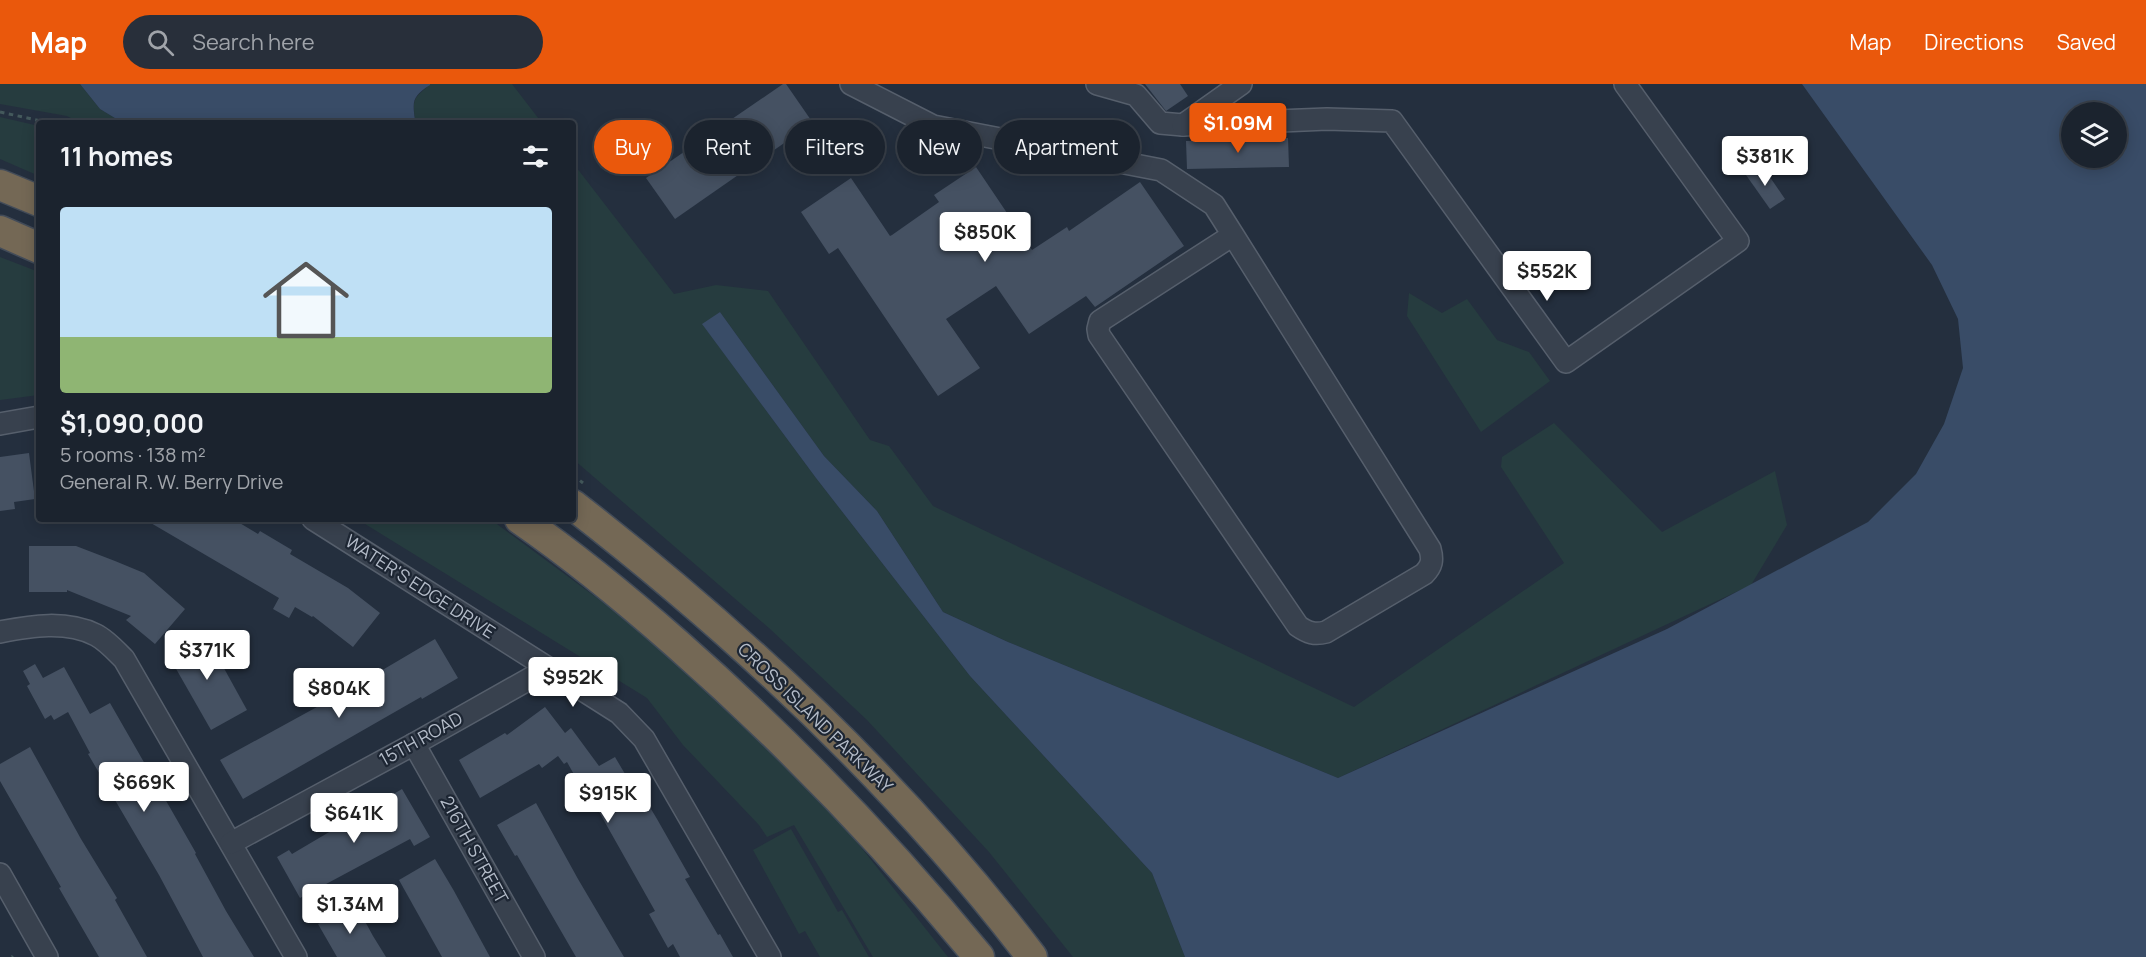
<!DOCTYPE html>
<meta charset="utf-8">
<style>
:root{--surface:#1b232e;--page:#282f3a;--text:#f1f3f6;--muted:#a0a4aa;--line:#39404a;--accent:#ea580c}
body{margin:0;font-family:Manrope,sans-serif;background:var(--page);color:var(--text);height:100vh;display:flex;flex-direction:column;font-size:22px;white-space:nowrap}
*{box-sizing:border-box;margin:0}
p{font-size:20px;color:var(--muted)}
.icon{flex:none;width:33px;height:33px;fill:none;stroke:currentColor;stroke-width:2;stroke-linecap:round;stroke-linejoin:round}
.map{position:relative;flex:1;overflow:hidden}
.details{position:absolute;left:36px;top:36px;width:540px;height:402px;display:flex;flex-direction:column;background:var(--surface);border-radius:6px;box-shadow:0 3px 15px #0003,0 0 0 2px var(--line)}
.details>*{flex:none}
.guide{position:absolute;left:594px;top:36px;width:570px;height:54px;display:flex;gap:12px}
.buttons{position:absolute;left:2061px;top:18px;display:grid;gap:12px}
.buttons a{display:grid;place-items:center;width:66px;height:66px;border-radius:50%;background:var(--surface);box-shadow:0 3px 15px #0003,0 0 0 2px var(--line);font-size:30px}
.price{position:absolute;translate:-50% -51px;padding:0 14px;border-radius:6px;background:#fff;color:#222;font-size:20px;line-height:39px;filter:drop-shadow(0 2px 3px #0008)}
.price::after{content:'';position:absolute;left:50%;top:36px;width:18px;height:14px;margin-left:-9px;background:inherit;clip-path:polygon(0 0,100% 0,50% 100%)}
.price.on{background:var(--accent);color:#fff}
ul{padding:0;list-style:none}
li{display:grid;align-content:center;gap:12px;height:318px;padding:0 24px}
li span{display:grid;place-items:center;height:186px;border-radius:6px;color:#555}
li>.icon{margin-inline-start:auto}
span .icon{width:108px;height:108px;fill:#fffc;stroke-width:1}
li b{font-size:26px}
h2{display:flex;justify-content:space-between;align-items:center;height:72px;padding:0 24px;font-size:26px}
.chip{padding:0 21px;border-radius:27px;background:var(--surface);box-shadow:0 3px 15px #0003,0 0 0 2px var(--line);font-size:21px;line-height:54px}
.chip.on{background:var(--accent);color:#fff}
header{display:flex;align-items:center;gap:36px;box-sizing:border-box;height:84px;padding:0 30px;background:var(--accent);color:#fff}
header strong{font-size:28px}
nav{display:flex;gap:33px;margin-inline-start:auto;font-size:21px}
.search{width:420px;height:54px;background:var(--page);display:flex;align-items:center;gap:15px;box-sizing:border-box;padding:0 21px;border-radius:33px;color:var(--muted);font-size:22px}
.map>svg:first-child{display:block}
.green{fill:#263c3f}
.water{fill:#394c67;fill-rule:evenodd}
.building{fill:#455162}
.lines{fill:none;stroke-linecap:round;stroke-linejoin:round}
.minor-casing{stroke:#565f6c;stroke-width:24}
.highway-casing{stroke:#434c59;stroke-width:33}
.path{stroke:#44595c;stroke-width:3;stroke-dasharray:4.5 4.5;stroke-linecap:butt}
.minor{stroke:#38414e;stroke-width:21}
.highway{stroke:#746855;stroke-width:30}
.labels{text-anchor:middle;stroke-width:4.5;stroke-linejoin:round;paint-order:stroke}
.street-label{font-size:18px;fill:#b4bcc9;stroke:#1d2633}
</style>
<header>
<strong>Map</strong>
<div class="search"><svg class="icon" aria-label="search" viewBox="0 0 24 24"><circle cx="10" cy="10" r="6"/><path d="M15 15l6 6"/></svg>Search here</div>
<nav><a>Map</a><a>Directions</a><a>Saved</a></nav>
</header>
<div class="map">
<svg width="2146" height="873" viewBox="0 0 2146 873">
<rect width="100%" height="100%" fill="#242f3e"/>
<g class="green">
<path d="M0,0H80L100,25L123,39H80L67,32L0,20Z"/>
<path d="M430,0H512L542,39H419L415,36C412,12 415,15 430,0Z"/>
<path d="M0,33L39,42V92L0,75Z"/>
<path d="M573,79L674,210L716,201L768,207L870,356L889,362L933,422L1354,623L1564,479L1501,383L1502,373L1554,339L1662,448L1775,387L1787,441L1751,501L1338,694L1008,558L943,528L877,427L824,372L720,228L703,241L816,394L970,592L1152,789L1185,873H1073L989,768L867,636L769,544L573,375Z"/>
<path d="M0,173L39,188V311L0,316Z"/>
<path d="M1409,209L1442,229L1467,215L1497,256L1529,268L1550,297L1481,348L1407,232Z"/>
<path d="M357,435H490L620,531L748,642L849,748L948,873H873L794,741L767,753L759,741L683,661L647,614Z"/>
<path d="M791,745L838,828L842,826L869,873H820L805,847L799,850L753,766Z"/>
</g>
<g class="water">
<path d="M80,0H430V1C413,12 412,16 415,36L419,39H123L100,25Z"/>
<path d="M1802,0H2146V873H1185L1152,789L970,592L816,394L702,240L720,228L824,372L877,427L943,528L1008,558L1338,694L1667,545L1868,438L1916,390L1944,340L1963,284L1958,235L1932,181ZM2116,28V74H2072V28Z"/>
</g>
<g class="building">
<path d="M783,0H786L813,39L675,135L646,94Z"/>
<path d="M1145,0H1180L1188,12L1166,27Z"/>
<path d="M1288,54L1289,83L1187,85L1186,57Z"/>
<path d="M1761,80L1785,115L1770,125L1746,91Z"/>
<path d="M976,83L1032,166L1067,143L1069,147L1140,98L1184,162L1095,223L1086,212L1029,250L996,202L946,235L980,284L938,312L838,164L829,170L801,128L851,94L890,152L892,151L939,118L934,111Z"/>
<path d="M29,369L35,415L14,418L15,425L0,427V373Z"/>
<path d="M144,435H233L258,450L260,447L292,466L290,470L348,504L380,529L353,563L313,532L312,533L295,523L289,534L273,525L279,514Z"/>
<path d="M29,462H76L115,477L144,489L185,525L155,560L126,536L131,532L67,506V508H29Z"/>
<path d="M204,548L247,626L211,646L167,569Z"/>
<path d="M435,555L458,594L422,615L421,613L243,715L220,676L357,601Z"/>
<path d="M35,580L43,594L64,583L90,630L110,619L196,769L195,770L226,827L254,873H203L159,791L88,670L90,669L68,628L54,636L51,631L45,635L27,602L30,600L23,587Z"/>
<path d="M545,623L565,649L571,644L599,682L615,673L641,717L645,715L657,735L690,793L685,795L718,851L720,850L733,873H680L673,860L668,864L649,830L655,827L598,726L595,728L567,678L564,680L558,672L542,684L539,680L480,714L459,676L505,649L507,651Z"/>
<path d="M30,663L81,755L117,814L115,816L147,873H99L59,804L61,803L0,697V680Z"/>
<path d="M402,705L430,753L414,762L410,755L300,814L277,773L289,766L292,770Z"/>
<path d="M536,719L578,795L624,873H576L517,771L515,772L497,741Z"/>
<path d="M435,775L454,807L490,873H442L399,796Z"/>
<path d="M355,819L373,852L386,873H337L318,840Z"/>
</g>
<g class="lines">
<defs>
<g id="minor">
<path d="M851,0L933,42L1161,86L1214,121L1233,151L1430,465C1433,476 1432,482 1424,490L1326,548C1315,551 1308,549 1298,542L1099,251L1098,245L1100,237L1233,151"/>
<path d="M1097,0L1136,11L1160,39L1183,41L1327,35L1392,37L1566,278L1738,157L1625,0"/>
<path d="M1183,41L1241,0"/>
<path d="M0,340L39,333"/>
<path d="M313,435L619,629L644,655L770,873"/>
<path d="M0,548C31,542 66,536 96,551C106,556 116,567 124,575L296,873"/>
<path d="M414,660L534,873"/>
<path d="M231,759L414,660L547,585"/>
<path d="M0,790L47,873"/>
</g>
<g id="highway">
<path d="M0,101L39,117"/>
<path d="M0,147L39,164"/>
<path d="M573,421C743,553 901,701 1032,873"/>
<path d="M520,435C575,473 627,516 677,560C786,656 886,760 979,873"/>
</g>
</defs>
<use href="#minor" class="minor-casing"/>
<use href="#highway" class="highway-casing"/>
<g class="path">
<path d="M0,28L50,39"/>
<path d="M573,391L583,399"/>
<path d="M12,873L13,872"/>
</g>
<use href="#minor" class="minor"/>
<use href="#highway" class="highway"/>
</g>
<g class="labels">
<g class="street-label">
<text transform="translate(420 503) rotate(33)" y="6">WATER'S EDGE DRIVE</text>
<text transform="translate(815 634) rotate(44)" y="6">CROSS ISLAND PARKWAY</text>
<text transform="translate(421 655) rotate(-29)" y="6">15TH ROAD</text>
<text transform="translate(474 766) rotate(61)" y="6">216TH STREET</text>
</g>
</g>
</svg>
<div class="buttons">
<a><svg class="icon" aria-label="layers" viewBox="0 0 24 24"><path d="M12 4l9 5-9 5-9-5zM3 14l9 5 9-5"/></svg></a>
</div>
<b class="price on" style="left:1238px;top:70px">$1.09M</b>
<b class="price" style="left:1765px;top:103px">$381K</b>
<b class="price" style="left:985px;top:179px">$850K</b>
<b class="price" style="left:1547px;top:218px">$552K</b>
<b class="price" style="left:207px;top:597px">$371K</b>
<b class="price" style="left:573px;top:624px">$952K</b>
<b class="price" style="left:339px;top:635px">$804K</b>
<b class="price" style="left:144px;top:729px">$669K</b>
<b class="price" style="left:608px;top:740px">$915K</b>
<b class="price" style="left:354px;top:760px">$641K</b>
<b class="price" style="left:350px;top:851px">$1.34M</b>
<div class="guide">
<a class="chip on">Buy</a>
<a class="chip">Rent</a>
<a class="chip">Filters</a>
<a class="chip">New</a>
<a class="chip">Apartment</a>
</div>
<section class="details">
<h2>11 homes<svg class="icon" aria-label="filters" viewBox="0 0 24 24"><path d="M4 7h16M4 17h16"/><circle cx="9" cy="7" r="2"/><circle cx="15" cy="17" r="2"/></svg></h2>
<ul>
<li><span style="background:linear-gradient(#bfe0f5 70%,#8fb573 0)"><svg class="icon" aria-label="home" viewBox="0 0 24 24"><path d="M3 11l9-7 9 7M6 9v11h12V9"/></svg></span><div><b>$1,090,000</b><p>5 rooms · 138 m²</p><p>General R. W. Berry Drive</p></div></li>
</ul>
</section>
</div>
